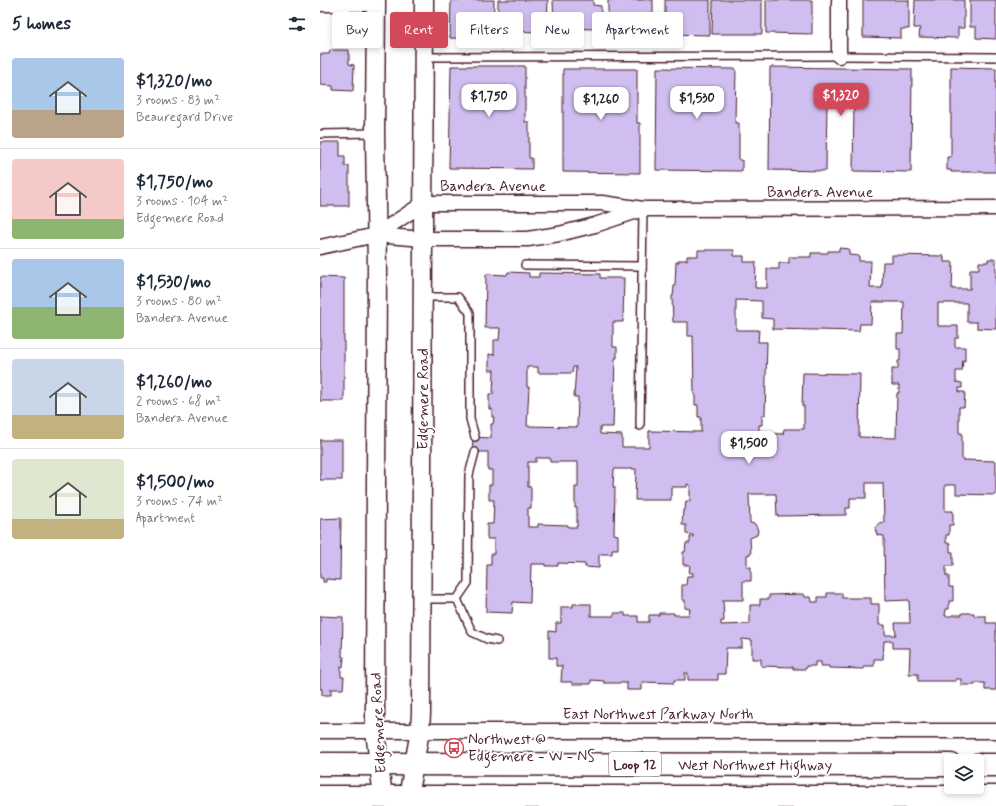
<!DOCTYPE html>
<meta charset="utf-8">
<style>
:root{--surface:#fff;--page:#f2f2f3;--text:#1f2937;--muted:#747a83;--line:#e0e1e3;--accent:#d1495b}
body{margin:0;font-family:Mynerve,sans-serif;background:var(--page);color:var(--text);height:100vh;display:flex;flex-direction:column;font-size:15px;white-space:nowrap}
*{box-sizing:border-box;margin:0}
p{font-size:13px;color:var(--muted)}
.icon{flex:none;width:22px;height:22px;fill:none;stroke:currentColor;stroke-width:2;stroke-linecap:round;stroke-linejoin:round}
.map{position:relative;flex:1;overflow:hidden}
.panel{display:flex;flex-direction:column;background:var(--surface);width:320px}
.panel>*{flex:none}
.top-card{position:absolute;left:12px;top:12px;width:380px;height:36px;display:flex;gap:8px}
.controls{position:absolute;left:624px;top:754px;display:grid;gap:8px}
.controls a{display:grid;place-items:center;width:40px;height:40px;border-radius:4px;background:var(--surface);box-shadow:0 2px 6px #0003;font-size:20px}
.price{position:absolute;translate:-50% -34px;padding:0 9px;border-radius:8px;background:#fff;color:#222;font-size:13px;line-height:26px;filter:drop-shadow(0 1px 2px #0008)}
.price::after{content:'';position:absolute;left:50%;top:24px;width:12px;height:9px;margin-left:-6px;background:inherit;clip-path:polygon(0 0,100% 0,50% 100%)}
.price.current{background:var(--accent);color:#fff}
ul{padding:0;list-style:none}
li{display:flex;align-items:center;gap:12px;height:100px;padding:0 12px}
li+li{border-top:1px solid var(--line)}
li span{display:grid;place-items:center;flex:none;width:112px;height:80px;border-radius:4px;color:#555}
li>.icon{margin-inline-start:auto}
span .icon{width:48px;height:48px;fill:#fffc;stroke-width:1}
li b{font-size:17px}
h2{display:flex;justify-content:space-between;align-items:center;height:48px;padding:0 12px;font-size:17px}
.chip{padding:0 14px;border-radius:4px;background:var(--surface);box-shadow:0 2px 6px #0003;font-size:14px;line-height:36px}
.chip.current{background:var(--accent);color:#fff}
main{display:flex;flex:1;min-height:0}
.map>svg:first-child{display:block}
.building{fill:#cfbeef;stroke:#4a1f2b;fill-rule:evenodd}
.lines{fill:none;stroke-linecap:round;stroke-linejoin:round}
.service-casing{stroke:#4a1f2b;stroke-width:10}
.minor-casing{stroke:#4a1f2b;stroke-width:17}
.tertiary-casing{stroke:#4a1f2b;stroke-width:21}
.primary-casing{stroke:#4a1f2b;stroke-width:25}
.service{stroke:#fff;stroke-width:7}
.minor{stroke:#fff;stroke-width:14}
.tertiary{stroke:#fff;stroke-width:18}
.primary{stroke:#fff;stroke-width:22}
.labels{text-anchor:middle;stroke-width:4;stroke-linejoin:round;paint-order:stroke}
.shield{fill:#fff;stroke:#80626b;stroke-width:1}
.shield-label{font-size:14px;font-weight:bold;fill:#4a1f2b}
.street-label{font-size:15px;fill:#4a1f2b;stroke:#fff}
.poi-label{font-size:15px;fill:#4a1f2b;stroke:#fff;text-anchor:start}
</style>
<main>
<section class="panel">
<h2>5 homes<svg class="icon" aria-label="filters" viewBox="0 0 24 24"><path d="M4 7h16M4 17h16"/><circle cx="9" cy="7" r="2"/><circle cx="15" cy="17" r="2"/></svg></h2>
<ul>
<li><span style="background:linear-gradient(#a9c7e8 65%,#b9a48a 0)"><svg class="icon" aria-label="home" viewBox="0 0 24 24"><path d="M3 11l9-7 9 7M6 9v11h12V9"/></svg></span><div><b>$1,320/mo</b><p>3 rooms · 83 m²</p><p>Beauregard Drive</p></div></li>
<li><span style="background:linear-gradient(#f6c9c9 75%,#8fb573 0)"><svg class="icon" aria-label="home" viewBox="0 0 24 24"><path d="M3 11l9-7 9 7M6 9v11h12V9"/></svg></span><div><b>$1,750/mo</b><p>3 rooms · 104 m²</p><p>Edgemere Road</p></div></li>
<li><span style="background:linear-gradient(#a9c7e8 60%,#8fb573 0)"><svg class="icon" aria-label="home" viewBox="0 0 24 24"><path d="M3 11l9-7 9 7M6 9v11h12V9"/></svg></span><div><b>$1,530/mo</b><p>3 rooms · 80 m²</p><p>Bandera Avenue</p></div></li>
<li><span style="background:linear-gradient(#c9d6e8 70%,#c2b280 0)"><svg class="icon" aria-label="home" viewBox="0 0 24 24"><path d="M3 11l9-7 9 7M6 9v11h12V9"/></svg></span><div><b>$1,260/mo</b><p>2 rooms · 68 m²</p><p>Bandera Avenue</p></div></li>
<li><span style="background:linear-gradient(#dfe7d0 75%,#c2b280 0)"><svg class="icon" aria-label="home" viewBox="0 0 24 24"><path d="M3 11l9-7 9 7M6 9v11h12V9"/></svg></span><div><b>$1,500/mo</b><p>3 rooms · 74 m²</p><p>Apartment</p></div></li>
</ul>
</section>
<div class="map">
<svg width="676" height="806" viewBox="0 0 676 806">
<rect width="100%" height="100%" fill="#fff"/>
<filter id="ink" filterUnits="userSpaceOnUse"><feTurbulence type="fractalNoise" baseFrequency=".025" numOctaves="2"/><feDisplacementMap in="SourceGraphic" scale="8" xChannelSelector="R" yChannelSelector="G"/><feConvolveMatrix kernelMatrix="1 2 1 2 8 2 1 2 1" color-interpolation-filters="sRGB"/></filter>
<g filter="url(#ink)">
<g class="building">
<path d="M131,0H174L173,39L130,38Z"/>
<path d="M178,0H228L227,26H217V32L190,31V26H178Z"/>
<path d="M233,0H273V5L281,6V14H277V29L234,28Z"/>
<rect x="288" y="0" width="45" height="36"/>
<path d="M345,0H390V35L345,34Z"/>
<path d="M393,0H442V34H392Z"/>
<path d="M446,0H492V34L446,33Z"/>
<path d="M543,0H589V29H581V38L543,37Z"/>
<path d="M595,0H644V28H638V38L599,37L600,28H594Z"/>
<path d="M650,0H676V39L656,38V27H650Z"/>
<path d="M10,50H29V64L34,65L33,91L13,90V86L0,85V54H9Z"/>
<path d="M131,66H205V122H209V158H212V169L129,168Z"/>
<path d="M450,67L592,69L591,172L533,171L534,102H507L506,171L449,170Z"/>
<path d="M631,67L676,68V172H631V170H627V157H631Z"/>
<path d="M337,68L416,69L415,123H419V160H422V171L336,170Z"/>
<path d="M243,69H317V123H320V173L243,172Z"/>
<path d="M0,142H20V156H25V166H29V206H0Z"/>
<path d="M519,248L529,249V255L539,256V261H551L550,288H562L563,262H572V255L624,256V262H633L632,289H650V269H659V262H668V259H676V329L657,328V322H647V303H618V326H638V338H635V347H645V361L643,360L642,371H636V382L642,383V388H639V392H645L644,407H639V433H642V460L676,461V495L636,494V485H625V511H633V525H629V535H626V543H630V552H633V566H626V576H629V587H633V601H629V609H626L625,616H633V615H642V613H654V616H666V623H676V690H665V683H655V685H641V679H636V681H598V674H589L590,648H573V641H564L563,659H554V666H544V669L509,668V666H501V662H495V666H486V669H473V667L441,666V659H432V640L422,639V648H406L405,674H398V680H368V673H365V680H354V683L322,682V690H307V683H284V681L271,680V684H252V682H241L242,666H236V658H229V631L236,632V623H241V607H253V604H271V616H294V613H305V616H318V622H329V615H339V613H354V615H369L370,609L365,608V600H362V585H366L367,576H373V573H369L370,565H363V552H365L366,543H370V537H373V535L366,534V525H362L363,510H365L366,501H370V485L367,484V487H351V500H315L316,469H294L293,487H295L294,534L298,535V549H292V554H279V568L265,567V564L238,563V566H225V564H211L210,603L193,602L192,613L166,612L167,565H171V554H174V539H167V524H173L174,500H169V485H172V470H168V452H152L153,437L171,438V424H173L174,417H172V409H169V394H173L174,370H169V354L174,355V340H179L180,328H165L166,274L187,275L188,272L209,273V277H219V273L280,274V278H304L303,322H293V347H297V358H295L293,427H280V434L302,435V447H329V431L381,432V417H378V405H375V395H374L373,336H368V322H353L352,296H353L354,286H355L356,262H359V260H367V256H378V250H414V256H424V262H436L435,288H447V269H459V263H469V257H491V253H508V251H519ZM416,300L442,301V318L453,319V329L539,331L540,324H551L552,302H584L583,334H577V349H580V361H578V369H572V385H579V393H577L576,438L539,437L540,374L483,373L482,406H484V429H464L463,434L439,433V425H442V415H445L447,342H438L439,330H416ZM207,367H218V373H252L253,367H256L254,397H258L257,427L207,426L209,387H207ZM216,458H230V462H258V487H255V508H257V527H248V525L218,524V527H208V508H211V487H208V462H216ZM546,483H563L564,522L559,523L555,528L557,535L564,536L565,601L589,600L590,623H575L576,635H565V625H559V604H551V598H522V593H507V597H498V602H492L491,597H485L484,594L449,595V599H440V605H430V624L401,625V621H404L403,600H423V581H431V567H427V555L431,554L430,538L437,535L438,530L435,524L430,523L429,494H456L457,516L526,515V508H530V498H546Z"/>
<path d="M0,277L24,278V401H0Z"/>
<rect x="0" y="440" width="22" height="40"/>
<path d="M21,518L20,580L6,579V582H3V578H0V519Z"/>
<path d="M0,616L23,617L22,657H24L23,667L21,666V677H24L23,689H11V695H2V689H0Z"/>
</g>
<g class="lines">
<defs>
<g id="service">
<path d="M104,57L519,56L676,57"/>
<path d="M0,134L55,133"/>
<path d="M205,265L322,266"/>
<path d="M103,297H138L150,313V419L155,437"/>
<path d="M320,426L323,209"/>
<path d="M102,599H137"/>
<path d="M137,599L148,583L149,475L155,452"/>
<path d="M137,599L152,632L167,639L177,641"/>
</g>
<g id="minor">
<path d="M519,0V56"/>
<path d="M0,4H56"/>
<path d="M56,235L104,203H282L323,209L676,208"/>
<path d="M0,247L56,235L103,239H208L239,234L275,225L320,210"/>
<path d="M0,731H676"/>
</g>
<g id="tertiary">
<path d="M56,0L55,133L57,269L55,698V731L63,797"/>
<path d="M88,797L100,731L101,713L104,0"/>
</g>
<g id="primary">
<path d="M0,764L631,765"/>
<path d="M657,765H676"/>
<path d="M0,797H676"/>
</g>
</defs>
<use href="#service" class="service-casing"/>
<use href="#minor" class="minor-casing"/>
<use href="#tertiary" class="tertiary-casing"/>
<use href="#primary" class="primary-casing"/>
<use href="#service" class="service"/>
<use href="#minor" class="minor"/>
<use href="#tertiary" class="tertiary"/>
<use href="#primary" class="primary"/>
</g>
</g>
<defs>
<symbol id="bus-ring" viewBox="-11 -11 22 22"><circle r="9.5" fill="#fff" stroke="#d1495b" stroke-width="1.5"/><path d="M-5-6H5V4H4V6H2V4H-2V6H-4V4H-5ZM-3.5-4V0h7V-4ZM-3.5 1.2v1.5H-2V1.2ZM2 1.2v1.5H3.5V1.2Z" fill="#d1495b"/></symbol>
</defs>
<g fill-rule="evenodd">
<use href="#bus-ring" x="123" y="737" width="22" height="22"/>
</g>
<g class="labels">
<rect class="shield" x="289" y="752" width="52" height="24" rx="3"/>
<g class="shield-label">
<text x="315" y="769">Loop 12</text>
</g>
<g class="street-label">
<text x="173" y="191">Bandera Avenue</text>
<text x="500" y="197">Bandera Avenue</text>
<text transform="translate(103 399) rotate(-90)" y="5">Edgemere Road</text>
<text x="338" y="719">East Northwest Parkway North</text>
<text transform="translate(58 723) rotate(-93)" y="5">Edgemere Road</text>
<text x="435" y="770">West Northwest Highway</text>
</g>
<g class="poi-label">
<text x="148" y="744">Northwest @<tspan x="148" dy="17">Edgemere - W - NS</tspan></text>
</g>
</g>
</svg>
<div class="controls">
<a><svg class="icon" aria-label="layers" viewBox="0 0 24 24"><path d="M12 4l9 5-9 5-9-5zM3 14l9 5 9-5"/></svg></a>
</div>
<b class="price current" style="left:521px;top:117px">$1,320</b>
<b class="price" style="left:169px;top:118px">$1,750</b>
<b class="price" style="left:377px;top:120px">$1,530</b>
<b class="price" style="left:281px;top:121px">$1,260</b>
<b class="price" style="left:429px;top:465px">$1,500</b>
<div class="top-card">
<a class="chip">Buy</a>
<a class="chip current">Rent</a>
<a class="chip">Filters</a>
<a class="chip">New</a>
<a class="chip">Apartment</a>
</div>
</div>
</main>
